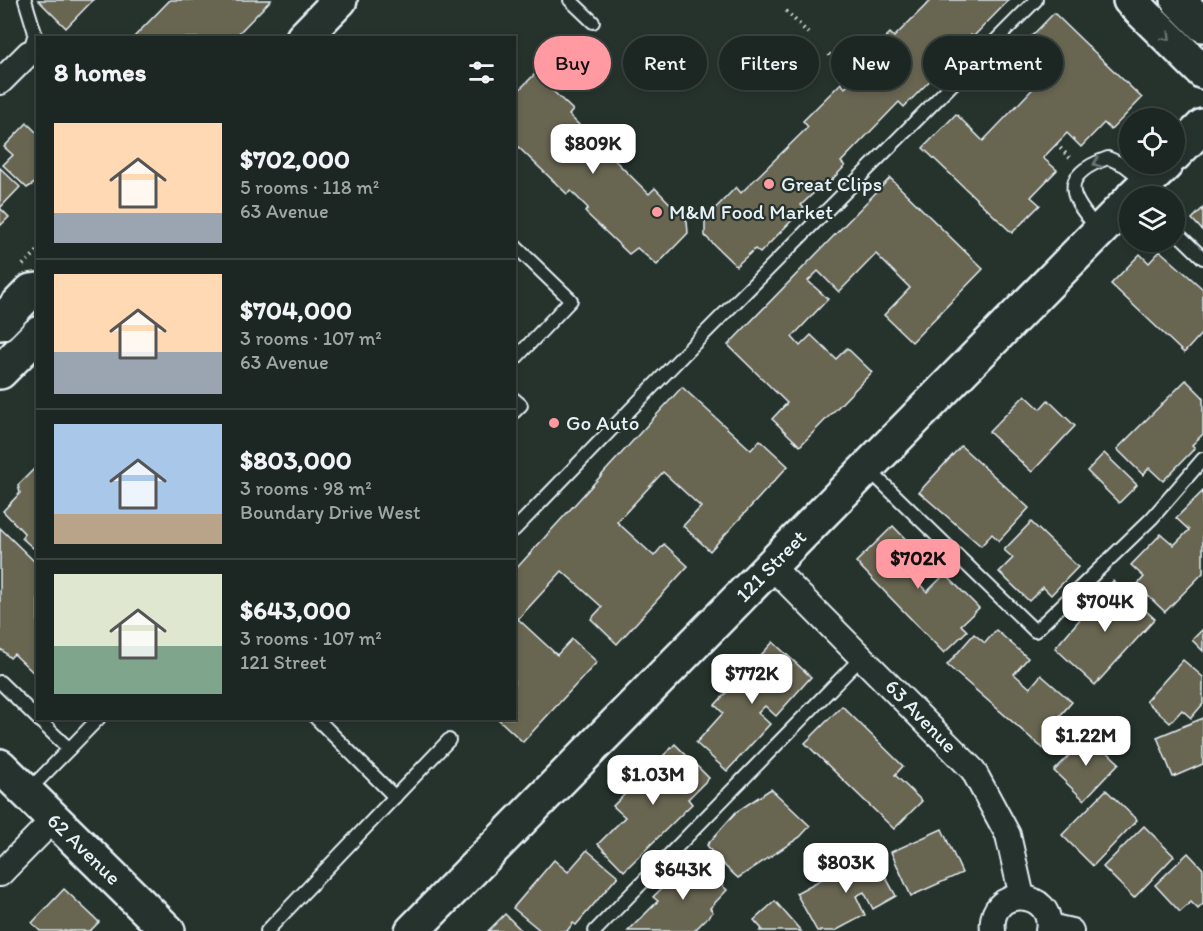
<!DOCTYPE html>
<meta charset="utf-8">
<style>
:root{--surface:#1c2622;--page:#252e2a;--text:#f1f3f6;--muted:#a0a5a5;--line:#3a4340;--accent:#ff9aa2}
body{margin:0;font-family:Itim,sans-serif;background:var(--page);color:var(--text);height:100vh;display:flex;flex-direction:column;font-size:22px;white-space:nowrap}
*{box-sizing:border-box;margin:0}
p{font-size:20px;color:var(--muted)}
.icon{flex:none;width:33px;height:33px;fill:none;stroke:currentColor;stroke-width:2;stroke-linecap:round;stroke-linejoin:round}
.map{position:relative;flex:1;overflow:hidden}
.details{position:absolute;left:36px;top:36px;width:480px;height:684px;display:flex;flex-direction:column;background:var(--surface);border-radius:0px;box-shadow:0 3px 9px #0003,0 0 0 2px var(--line)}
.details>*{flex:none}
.guide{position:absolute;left:534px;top:36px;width:570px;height:54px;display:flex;gap:12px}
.fabs{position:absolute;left:1119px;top:108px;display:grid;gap:12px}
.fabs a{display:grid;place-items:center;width:66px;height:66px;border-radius:50%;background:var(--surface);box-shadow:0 3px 9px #0003,0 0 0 2px var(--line);font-size:30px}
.price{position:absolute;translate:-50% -51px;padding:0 14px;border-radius:12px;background:#fff;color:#222;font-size:20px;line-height:39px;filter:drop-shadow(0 2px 3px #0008)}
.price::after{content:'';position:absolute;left:50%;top:36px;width:18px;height:14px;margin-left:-9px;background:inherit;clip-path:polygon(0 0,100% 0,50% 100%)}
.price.selected{background:var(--accent);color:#111}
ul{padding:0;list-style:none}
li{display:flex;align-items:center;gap:18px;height:150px;padding:0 18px}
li+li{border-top:2px solid var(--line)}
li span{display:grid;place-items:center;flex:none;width:168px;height:120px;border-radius:0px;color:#555}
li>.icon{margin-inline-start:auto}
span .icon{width:72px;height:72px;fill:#fffc;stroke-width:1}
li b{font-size:26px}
h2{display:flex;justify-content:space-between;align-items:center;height:72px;padding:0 18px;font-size:26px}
.tag{padding:0 21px;border-radius:27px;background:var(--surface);box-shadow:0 3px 9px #0003,0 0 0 2px var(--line);font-size:21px;line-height:54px}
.tag.selected{background:var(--accent);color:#111}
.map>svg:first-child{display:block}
.building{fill:#686551;stroke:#e8f1f8;stroke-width:1.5}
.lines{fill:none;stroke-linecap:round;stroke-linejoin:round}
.lane-casing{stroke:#e8f1f8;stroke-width:16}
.street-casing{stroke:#e8f1f8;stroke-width:28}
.secondary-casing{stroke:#e8f1f8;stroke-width:38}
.path{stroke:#e8f1f8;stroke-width:4;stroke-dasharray:1.5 4.5;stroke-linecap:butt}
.lane{stroke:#26332d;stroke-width:12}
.street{stroke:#26332d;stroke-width:24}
.secondary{stroke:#26332d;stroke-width:33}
.oneway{stroke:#6a7674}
.poi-dot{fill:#ff9aa2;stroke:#26332d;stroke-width:2}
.labels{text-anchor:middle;stroke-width:4.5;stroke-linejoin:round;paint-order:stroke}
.poi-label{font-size:21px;fill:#e8f1f8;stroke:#26332d;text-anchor:start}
.street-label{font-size:21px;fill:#e8f1f8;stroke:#26332d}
</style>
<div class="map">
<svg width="1203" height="931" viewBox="0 0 1203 931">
<rect width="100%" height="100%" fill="#26332d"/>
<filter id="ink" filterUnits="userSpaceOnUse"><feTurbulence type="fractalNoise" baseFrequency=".0167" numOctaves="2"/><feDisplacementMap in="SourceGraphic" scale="12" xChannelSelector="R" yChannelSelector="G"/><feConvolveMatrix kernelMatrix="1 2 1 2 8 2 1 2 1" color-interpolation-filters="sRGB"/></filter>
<g filter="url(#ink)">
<g class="building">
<path d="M38,0H93L66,28Z"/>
<path d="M170,0H271L234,38H133Z"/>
<path d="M931,0H1009L973,37L971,35L955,50L957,53L904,107L899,102L841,162L845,166L821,191L818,189L801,205L804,208L760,253L755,249L736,266L705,236V219L736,187L741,193L808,127L803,121L841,83L845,88L856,77L851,72L890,33L894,37Z"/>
<path d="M1054,13L1142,98L1111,130L1104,123L1081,147L1067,133L1043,158L1057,170L1031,197L1040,205L1012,233L923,148L956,114L983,141L1045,76L1018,50Z"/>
<path d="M535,74L573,110L569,115L649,194L655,188L687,221L688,233L657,265L637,248L629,254L585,212L588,208L571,191L567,194L514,143V95Z"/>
<path d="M27,123L38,134V181L27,188L3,165L13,155L4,147Z"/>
<path d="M0,168L20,187L0,208L9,217L0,226Z"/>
<path d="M890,178L983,269L912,342L884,315L910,288L876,254L839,292L818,271L808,281L828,299L792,337L800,346L811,335L836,359L847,348L872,372L800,446L772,419L787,403L728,345Z"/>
<path d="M1203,208V231L1192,219Z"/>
<path d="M1160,251L1203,289V332L1184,353L1111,284L1140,254L1149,263Z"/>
<path d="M1186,380L1203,397V434L1192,445L1195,448L1163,481L1149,468L1143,475L1117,449Z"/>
<path d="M682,387L751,450L760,440L788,466L710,551L683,526L701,507L663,472L617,522L654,556L664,544L688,566L617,644L591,619L602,607L562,571L518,619L557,655L572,639L597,662L523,742L497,718H514V571Z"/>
<path d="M1025,395L1040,409L1048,400L1075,426L1032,472L989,432Z"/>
<path d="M961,446L1029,508L999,541L992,534L981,546L919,492Z"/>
<path d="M1104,453L1137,485L1119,503L1087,471Z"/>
<path d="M38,465V543L33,548L22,538L24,533L3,511L20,493L18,485Z"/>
<path d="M1203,491V573L1165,612L1137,585L1144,577L1131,565L1161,534L1174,545L1189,530L1176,518Z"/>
<path d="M1031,522L1078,567L1051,595L1043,587L1029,601L999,572L1013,558L1004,550Z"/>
<path d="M893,526L930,564L915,579L927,592L945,574L979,608L961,625L967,631L944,653L856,562Z"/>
<path d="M0,528L35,562L38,559V677L14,654L10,658L2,650L0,651Z"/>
<path d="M1113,581L1155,619L1095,685L1055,648Z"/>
<path d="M1203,629V651L1192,640Z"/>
<path d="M996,630L1028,658L1014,674L1030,688L1041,675L1072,702L1058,718L1069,727L1047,752L947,665L974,634L985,643Z"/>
<path d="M773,642L811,677L776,716L765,706L758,713L770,724L727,771L696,743L723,713L715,705Z"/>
<path d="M1183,660L1203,677V704L1191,718L1182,710L1170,723L1146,701Z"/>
<path d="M842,706L903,766L895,775L922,801L894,829L805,743Z"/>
<path d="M1203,718V764L1173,777L1157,737Z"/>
<path d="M1089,735L1119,763L1084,800L1054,771Z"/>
<path d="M675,744L709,778L688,799L692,804L624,871L598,844L625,817L613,806Z"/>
<path d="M771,789L810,826L800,837L738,878L715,857L707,845L736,812Z"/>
<path d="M1106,790L1137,820L1093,866L1062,835Z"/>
<path d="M1144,826L1174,856L1134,898L1103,867Z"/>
<path d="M942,829L962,873L911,896L891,852Z"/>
<path d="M587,850L618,876L576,925L573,923L567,931H541L513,908L554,860L568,872Z"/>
<path d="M872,852L896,896L873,909L864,892L856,896L865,915L835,931H817L796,893Z"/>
<path d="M1188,853L1203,869V904L1198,909L1191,902L1180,912L1155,885Z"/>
<path d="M693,857L727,890L710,908L713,912L694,931H628L658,901L653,897Z"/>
<path d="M64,889L99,922L90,931H40L32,923Z"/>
<path d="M775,901L801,931H760L762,929L754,920Z"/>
<path d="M505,914L522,931H488Z"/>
</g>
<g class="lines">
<defs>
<g id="lane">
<path d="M25,0L35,33L29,53"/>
<path d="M570,0L593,22"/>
<path d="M1099,230C1071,199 1056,176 1108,158L1124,165L1146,182"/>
<path d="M1174,230L1203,258"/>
<path d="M514,245L571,300L514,360"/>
<path d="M514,399L521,405L514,412"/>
<path d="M867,468L1035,631L1152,518L1203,459"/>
<path d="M514,530L691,347L1036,0"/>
<path d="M0,682L69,749L27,792"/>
<path d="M316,718L395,797"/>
<path d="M69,749L99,718"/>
<path d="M267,931L449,740"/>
<path d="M595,931L862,657"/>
</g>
<g id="street">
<path d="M0,82L29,53"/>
<path d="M771,566L973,770L1008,835L1022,897"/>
<path d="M0,874L53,820"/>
<path d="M1049,926L1071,931"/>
<path d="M993,931C987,884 1056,889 1048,931"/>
</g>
<g id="secondary">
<path d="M1130,0L1203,72"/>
<path d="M1178,0L1203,25"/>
<path d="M303,38L340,0"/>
<path d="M1174,155L1203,126"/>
<path d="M1133,196L1166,164"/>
<path d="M0,323L31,291L38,290"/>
<path d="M0,372L38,334"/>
<path d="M0,766L168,931"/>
<path d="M412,931L1130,200"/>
</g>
</defs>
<use href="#lane" class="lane-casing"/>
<use href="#street" class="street-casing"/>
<use href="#secondary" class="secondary-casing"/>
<g class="path">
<path d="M786,11L808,33"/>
<path d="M829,54L843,67"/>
<path d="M1056,144L1073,161"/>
<path d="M23,265L38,251"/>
</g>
<use href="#lane" class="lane"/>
<use href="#street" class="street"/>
<use href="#secondary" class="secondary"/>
</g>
<defs><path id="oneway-chevron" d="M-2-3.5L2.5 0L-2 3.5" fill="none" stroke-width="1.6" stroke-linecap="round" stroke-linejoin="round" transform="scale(1.5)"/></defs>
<g class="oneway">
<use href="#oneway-chevron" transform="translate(1167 37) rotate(45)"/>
<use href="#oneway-chevron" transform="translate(1097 163) rotate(156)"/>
</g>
</g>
<g class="poi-dot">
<circle cx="769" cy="184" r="6"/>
<circle cx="657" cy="212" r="6"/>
<circle cx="554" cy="423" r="6"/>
</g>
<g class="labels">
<g class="poi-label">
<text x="781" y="191">Great Clips</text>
<text x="669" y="219">M&amp;M Food Market</text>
<text x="566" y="430">Go Auto</text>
</g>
<g class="street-label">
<text transform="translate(771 566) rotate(-46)" y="7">121 Street</text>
<text transform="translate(921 716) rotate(46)" y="7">63 Avenue</text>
<text transform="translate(84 849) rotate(44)" y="7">62 Avenue</text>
</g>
</g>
</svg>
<div class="fabs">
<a><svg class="icon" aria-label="locate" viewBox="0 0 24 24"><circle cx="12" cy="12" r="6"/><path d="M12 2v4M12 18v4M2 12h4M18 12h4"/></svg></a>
<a><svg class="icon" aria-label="layers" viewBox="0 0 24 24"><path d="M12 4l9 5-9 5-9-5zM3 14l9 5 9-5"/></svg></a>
</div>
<b class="price" style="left:593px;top:175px">$809K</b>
<b class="price selected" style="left:918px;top:590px">$702K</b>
<b class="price" style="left:1105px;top:633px">$704K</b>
<b class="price" style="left:752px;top:705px">$772K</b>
<b class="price" style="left:1086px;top:767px">$1.22M</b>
<b class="price" style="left:653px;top:806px">$1.03M</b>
<b class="price" style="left:846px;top:894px">$803K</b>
<b class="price" style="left:683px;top:901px">$643K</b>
<div class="guide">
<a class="tag selected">Buy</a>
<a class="tag">Rent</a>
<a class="tag">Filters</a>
<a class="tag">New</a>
<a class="tag">Apartment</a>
</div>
<section class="details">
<h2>8 homes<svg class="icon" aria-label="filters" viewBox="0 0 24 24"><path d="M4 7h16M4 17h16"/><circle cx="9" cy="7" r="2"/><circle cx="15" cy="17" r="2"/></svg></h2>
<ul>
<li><span style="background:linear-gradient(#ffd9b3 75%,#9aa5b1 0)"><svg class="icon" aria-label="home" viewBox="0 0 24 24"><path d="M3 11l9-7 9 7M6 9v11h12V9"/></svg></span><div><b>$702,000</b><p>5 rooms · 118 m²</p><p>63 Avenue</p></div></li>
<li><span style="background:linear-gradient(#ffd9b3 65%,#9aa5b1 0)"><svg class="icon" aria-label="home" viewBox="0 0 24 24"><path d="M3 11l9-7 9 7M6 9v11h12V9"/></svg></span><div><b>$704,000</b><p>3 rooms · 107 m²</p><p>63 Avenue</p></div></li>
<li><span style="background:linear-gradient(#a9c7e8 75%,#b9a48a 0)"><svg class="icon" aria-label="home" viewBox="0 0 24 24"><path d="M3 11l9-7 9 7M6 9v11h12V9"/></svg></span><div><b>$803,000</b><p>3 rooms · 98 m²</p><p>Boundary Drive West</p></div></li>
<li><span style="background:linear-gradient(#dfe7d0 60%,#7fa58c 0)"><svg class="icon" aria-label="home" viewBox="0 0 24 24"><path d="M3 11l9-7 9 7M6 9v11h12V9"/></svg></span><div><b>$643,000</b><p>3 rooms · 107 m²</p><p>121 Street</p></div></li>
</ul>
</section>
</div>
